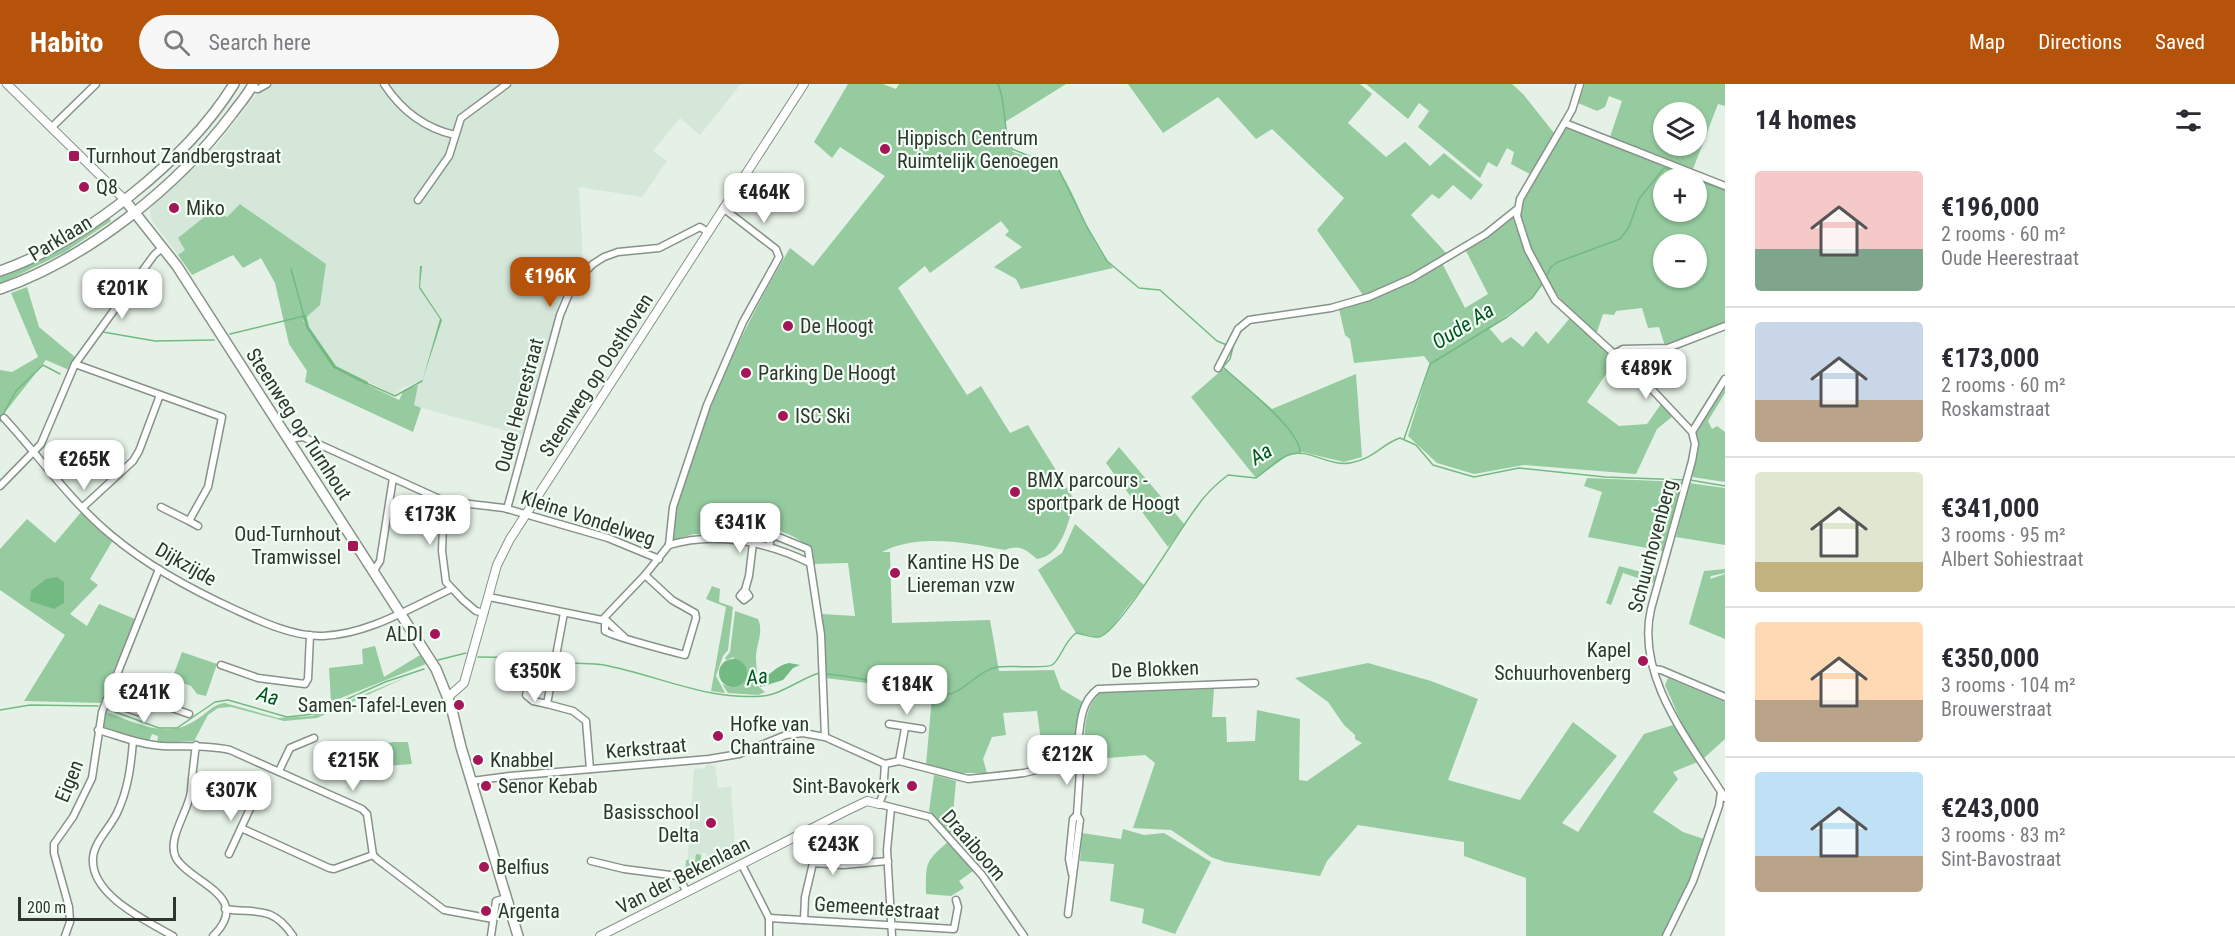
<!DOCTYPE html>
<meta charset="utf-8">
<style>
:root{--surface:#fff;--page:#f7f7f7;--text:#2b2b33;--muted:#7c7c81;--line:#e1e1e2;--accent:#b45309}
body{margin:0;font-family:"Roboto Condensed",sans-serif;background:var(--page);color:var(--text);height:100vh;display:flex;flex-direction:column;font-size:22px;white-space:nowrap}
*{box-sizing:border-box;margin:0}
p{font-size:20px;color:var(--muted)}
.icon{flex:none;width:33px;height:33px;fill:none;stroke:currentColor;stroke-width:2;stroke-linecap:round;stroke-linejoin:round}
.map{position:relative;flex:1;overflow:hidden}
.panel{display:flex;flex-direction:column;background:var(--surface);width:510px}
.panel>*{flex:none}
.controls{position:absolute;left:1653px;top:18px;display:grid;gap:12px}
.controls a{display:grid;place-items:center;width:54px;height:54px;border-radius:50%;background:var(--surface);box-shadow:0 2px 4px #0004;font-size:30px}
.scale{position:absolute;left:18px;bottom:15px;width:158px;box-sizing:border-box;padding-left:6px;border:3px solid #303530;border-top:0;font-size:16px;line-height:21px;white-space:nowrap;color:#303530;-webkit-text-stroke:4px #f2fff4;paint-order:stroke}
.price{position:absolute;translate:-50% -51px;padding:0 14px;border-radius:12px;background:#fff;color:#222;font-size:20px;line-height:39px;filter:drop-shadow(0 2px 3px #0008)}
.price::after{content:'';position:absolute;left:50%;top:36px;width:18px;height:14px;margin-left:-9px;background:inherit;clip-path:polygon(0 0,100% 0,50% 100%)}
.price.selected{background:var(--accent);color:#fff}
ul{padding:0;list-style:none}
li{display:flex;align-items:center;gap:18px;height:150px;padding:0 30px}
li+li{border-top:2px solid var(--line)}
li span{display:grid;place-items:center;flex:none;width:168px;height:120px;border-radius:6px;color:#555}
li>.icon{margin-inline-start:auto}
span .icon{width:72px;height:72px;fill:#fffc;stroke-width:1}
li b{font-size:26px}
h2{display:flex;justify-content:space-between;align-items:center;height:72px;padding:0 30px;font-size:26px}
header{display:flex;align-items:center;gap:36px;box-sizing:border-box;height:84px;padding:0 30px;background:var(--accent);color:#fff}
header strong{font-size:28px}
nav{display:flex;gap:33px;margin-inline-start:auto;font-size:21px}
.search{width:420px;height:54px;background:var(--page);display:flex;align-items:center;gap:15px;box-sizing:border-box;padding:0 21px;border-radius:33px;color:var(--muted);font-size:22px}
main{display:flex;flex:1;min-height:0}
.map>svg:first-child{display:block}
.built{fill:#d5e7d8}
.green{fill:#95cb9f;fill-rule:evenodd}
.water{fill:#73ba82}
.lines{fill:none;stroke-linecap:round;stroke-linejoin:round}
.stream{stroke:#73ba82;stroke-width:1.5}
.minor-casing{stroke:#879389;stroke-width:9}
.tertiary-casing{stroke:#879389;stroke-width:10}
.primary-casing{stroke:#879389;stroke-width:12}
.minor{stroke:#fff;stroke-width:6}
.tertiary{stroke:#fff;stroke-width:8}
.primary{stroke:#fff;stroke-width:9}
.poi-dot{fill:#a51659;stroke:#f2fff4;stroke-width:2}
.labels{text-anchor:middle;stroke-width:4.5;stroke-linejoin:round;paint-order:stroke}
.poi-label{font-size:20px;fill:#303530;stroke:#f2fff4;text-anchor:start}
.street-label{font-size:20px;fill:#303530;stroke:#f2fff4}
.water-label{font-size:21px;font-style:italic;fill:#005521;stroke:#f2fff4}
</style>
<header>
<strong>Habito</strong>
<div class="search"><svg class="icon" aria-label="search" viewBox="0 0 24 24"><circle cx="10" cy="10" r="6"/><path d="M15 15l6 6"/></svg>Search here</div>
<nav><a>Map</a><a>Directions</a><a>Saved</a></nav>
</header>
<main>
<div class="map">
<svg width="1725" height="852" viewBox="0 0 1725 852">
<rect width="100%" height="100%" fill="#e5f1e6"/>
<g class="built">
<path d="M261,0H741L700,51L680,34L653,67L667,77L642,113L579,103L583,175L580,185L563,207L522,351L414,322L417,298L402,304L395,311L336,282L309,243L306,232L325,180L241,120L227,133L213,126L179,154L185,166L178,171L152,137L150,128L152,121L216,62L255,12Z"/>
<path d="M706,681H715L718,704L731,702L735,764L740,773L713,787L706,769H702L701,794L686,793L694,685L705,684Z"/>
</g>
<g class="green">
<path d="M848,0H883L896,5L899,0H1066L1005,38L1009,61L1013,68L1056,82C1080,115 1085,152 1113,184L1021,205L1016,195L994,183L1022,163L1005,151L1009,147L1001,137L930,189L925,182L898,204L967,311L981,302L1010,349L1028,341L1075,417C1067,439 1063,471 1037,475C1026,466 1020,460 1005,466C967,459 918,449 882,468H890L892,539L990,536L999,587L1054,586L1061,605L1083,618L1072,673L1044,679L1037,627L1003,629L1006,651L992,653L983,675L987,689H957L926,681L932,612L883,601L825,594L822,530L855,532L848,479L813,480C812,457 794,453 775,445L768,448L763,455L694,450L673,456L671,453C673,427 683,401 691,377C716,301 749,233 790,164L813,182L885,92L840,63L832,74L814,58Z"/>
<path d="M1128,0H1360L1372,10L1348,39L1386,73L1405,58L1430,82L1444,69L1483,101L1471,116L1453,101L1439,115L1432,110L1411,131L1447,170L1405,194L1363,211L1317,146L1344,114L1272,45L1256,55L1218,13L1163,49Z"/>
<path d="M1366,0H1512L1523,10L1554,49L1530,90L1511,80L1514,68L1507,64L1497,83L1488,78L1480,94L1418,43L1429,27L1419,19L1408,35Z"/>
<path d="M1585,0H1725V22L1718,20L1693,85L1610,53L1622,17L1609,12L1605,23L1597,27L1578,19ZM1664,28H1696V62H1664Z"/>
<path d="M1569,43L1694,94H1664V128H1696L1697,96L1725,106V239L1674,260L1665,262L1659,243L1648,244L1642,224L1616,227L1614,231L1603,230L1596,251C1560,220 1522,173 1519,123L1564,46ZM1664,160H1696V194H1664Z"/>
<path d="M240,120L326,180L320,221L303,236L333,284L399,316L404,306L418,301L414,321L421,324L413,348L305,298L307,287L289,260L275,199L261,174L243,184L233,171L192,191L178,171L185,166L178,154L213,126L227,133Z"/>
<path d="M108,132L111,137L65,168L0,200V190Z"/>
<path d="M1512,132L1523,162L1542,200L1532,214L1489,244L1502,259L1511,253L1523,263L1536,247L1548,260L1570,234L1617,274L1587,318L1619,342L1647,340L1661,320L1673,332L1657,345L1636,390L1524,381L1474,390L1437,379L1408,352L1430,280L1424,272L1354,279L1350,255L1345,251L1339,225L1372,214L1442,179L1465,224L1488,210L1465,165Z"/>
<path d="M27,203L39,243L75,273L69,286L46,276L6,327L0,339V286L12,288L38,273L11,209Z"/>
<path d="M1224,284L1272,325L1356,290L1362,373L1344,378L1302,368L1288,371L1256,394L1191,313Z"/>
<path d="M1725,300V309L1708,337L1712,345L1717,342L1725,348V398L1692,393L1699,359L1695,350Z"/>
<path d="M1119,363L1185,441L1168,463L1106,379Z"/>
<path d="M1587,394L1683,398L1663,467L1588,453L1602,408L1584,402Z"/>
<path d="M1689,399L1725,404V461L1676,453Z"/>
<path d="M82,427L113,456L90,495L98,501L70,530L87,542L99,520L135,535L101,619L24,617L65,551L0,506V465L27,435L55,459Z"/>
<path d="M1075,440L1144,501L1109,547L1099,553L1076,549L1038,486L1062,469Z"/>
<path d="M1619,482L1656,492L1653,499L1623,489L1611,521L1606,519Z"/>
<path d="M1725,485V489L1711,492L1710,495L1725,490V555L1689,540L1704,487Z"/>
<path d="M712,502L720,505L719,518L733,523L728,566L723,572L716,592L725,609L711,607L726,523L706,515Z"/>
<path d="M735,527L758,535C764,548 756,560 756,574C756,584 758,593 759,603L765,608L758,611L728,609L722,600L730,603L734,573L726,576L725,574L730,568Z"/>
<path d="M375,562L384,593L420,571L426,580L331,618L329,584L363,580L362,565Z"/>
<path d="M182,568L217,580L206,612L197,610L191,602L172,595Z"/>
<path d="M1368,579L1431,597L1478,615L1448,696L1520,716L1573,638L1617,672L1562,739L1578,748L1644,650L1673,641L1700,677L1673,688L1678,695L1653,728L1683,748L1704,755L1682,816L1663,852H1526V794L1464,772V758L1358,741L1327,777L1320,792L1225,778L1211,773L1171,746L1133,744L1155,679L1145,671L1084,676C1085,653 1082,627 1099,609L1214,605L1212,633H1226L1227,658L1255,657L1257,626L1300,635L1299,696L1307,697L1362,659L1355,655V651L1344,641L1328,618L1295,594Z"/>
<path d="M409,592L317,634L284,637L231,623L218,624L208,631L194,657L157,659L158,652L152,650L149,657L105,645L102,639L106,628C137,639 166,656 196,636C206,630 213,620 225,619L278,634L312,632Z"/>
<path d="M1668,594L1725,618V655L1702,676L1688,654L1665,601Z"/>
<path d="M393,658H408L412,680L385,682L380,688L364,677L380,669L379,661Z"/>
<path d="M934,691L956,697L951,752L929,727Z"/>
<path d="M1123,745L1144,751L1164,749L1211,778L1175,850L1142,839L1144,825L1110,817L1114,780L1080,777L1082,749L1121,755Z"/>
<path d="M948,758L973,787L959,797L964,804L951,812L926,810C926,780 924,778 948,758Z"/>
<path d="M696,770L701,771L699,792L685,790L686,776L695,777Z"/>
</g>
<g class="water">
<path d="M420,182H422L420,203L442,236L422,298L440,235L419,204Z"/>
<path d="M302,231H306L309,243L336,282L368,298L367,301L333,284L307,245Z"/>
<path d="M57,493L64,498V519L54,525L30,517L31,507L46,495Z"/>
<circle cx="733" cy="589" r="14"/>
<path d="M789,579L800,581L793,584L783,596L760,603V596C771,591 775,582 789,579Z"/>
</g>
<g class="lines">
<g class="stream">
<path d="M998,0C1007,21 1002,45 1012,65L1058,84L1087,143L1107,177L1139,204L1160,206L1217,257L1227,261"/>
<path d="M1696,96L1725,106"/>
<path d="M291,185L304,232"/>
<path d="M1546,193L1551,183L1558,178L1620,155L1629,143L1639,115L1664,84L1694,94"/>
<path d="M103,248L155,257L214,256"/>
<path d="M230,250L304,232"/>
<path d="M1233,263L1230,275L1223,283C1241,300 1301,346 1300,369"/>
<path d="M366,299L395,312L422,297"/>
<path d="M0,336L16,307L43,281L60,290"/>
<path d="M1404,355L1430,280L1507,233L1532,214L1542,200"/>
<path d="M1690,396L1725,402"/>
<path d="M478,573L549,574"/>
<path d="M438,576L466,569"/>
<path d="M558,577C574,581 589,578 604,581C657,591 707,617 763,612C782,610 800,595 819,589"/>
<path d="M826,590C851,592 875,597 899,603C912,606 931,613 945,611C964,609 977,587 997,583C1009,581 1046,585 1052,581C1061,575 1063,559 1076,549C1083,550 1093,554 1099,553C1119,549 1180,444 1196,424C1204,412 1216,400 1228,391L1256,394C1266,387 1276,377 1286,372C1306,362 1329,383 1350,379C1374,375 1383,359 1400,354L1416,361L1433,381L1474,393L1519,384L1605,393L1686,396"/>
<path d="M107,625L159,644H177L215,618L228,616L287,633L314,630L385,598L424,585"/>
<path d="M0,626L30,621L98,622"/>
</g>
<defs>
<g id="minor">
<path d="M384,0C401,26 424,44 455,51"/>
<path d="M1580,0L1572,26L1520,115L1517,132L1528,166L1555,216L1645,298L1692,348L1695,360L1692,377L1651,525C1635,594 1691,659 1725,714"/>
<path d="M251,4L258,5L267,0"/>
<path d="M1565,39L1725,102"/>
<path d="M52,43L96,0"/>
<path d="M418,116L449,72L461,34L507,0"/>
<path d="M1614,270L1623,265L1668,264L1725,242"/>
<path d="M75,280L222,333L208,403L189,437L198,442"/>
<path d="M1218,284L1238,245L1249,236L1331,224L1369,213L1412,194L1486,150L1516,126"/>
<path d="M4,334C40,373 70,417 111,451C149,483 192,506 236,526C262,538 294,553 323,552C369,550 410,524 451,505"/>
<path d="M1692,348L1725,295"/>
<path d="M287,355L303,353L444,417L504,424L608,454L659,475"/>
<path d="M0,402L41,360L75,280L154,171L163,163"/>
<path d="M444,417L442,467L446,498L463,516L476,527L484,529"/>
<path d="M83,423L133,377L139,367L160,311"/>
<path d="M161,423L189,437"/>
<path d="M507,425L560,231L573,200L593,180L604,173L618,168L659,164L700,143L708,148"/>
<path d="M669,461L673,423L707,321L743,238L779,173L776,165L723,124"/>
<path d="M669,461C716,447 767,458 810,479"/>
<path d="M769,462L771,454L776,452L808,465L821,551L825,653"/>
<path d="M373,488L380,477L393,394"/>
<path d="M745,506L749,512L744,516L740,512L745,506L749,492L753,459"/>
<path d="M489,513L602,536L645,491L669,461"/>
<path d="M564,529L547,620L573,627L586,637L590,685"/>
<path d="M605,535V547C608,551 673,568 685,571L696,534L695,529L672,516L645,491"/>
<path d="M605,535L624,553"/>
<path d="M221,581L258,594L305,600L308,595L310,551"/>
<path d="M1654,585L1661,586L1725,613"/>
<path d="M106,617L138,628L161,620L189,630"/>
<path d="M547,620L533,617L526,611L528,603L550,601"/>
<path d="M889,640L922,645"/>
<path d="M98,646C120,652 141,661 163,662C186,663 207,661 230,666L362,725L367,730L373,771L377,775L444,826L493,835"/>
<path d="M133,657C131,682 128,706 117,729C110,744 94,758 93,774C90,811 147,837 173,852"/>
<path d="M196,661C194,676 192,692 191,707C189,727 166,755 176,774C190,799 254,812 213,852"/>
<path d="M1076,676C1081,652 1076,621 1098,605L1255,599"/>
<path d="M899,677L905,644"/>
<path d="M885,680L899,677L968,695L1024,689L1076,676"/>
<path d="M279,687L290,664L314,654"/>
<path d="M472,697L510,692L709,675L739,670L786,651L803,649L825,653L885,680L883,710L879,720L930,733L982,791L1024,852"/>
<path d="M891,724L887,766L892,852"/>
<path d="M241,744L329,784L334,785L373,771"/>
<path d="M229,770L254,716"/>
<path d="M591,777L624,785L678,792L687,808"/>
<path d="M742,781L769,834V852"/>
<path d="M1072,790L1069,775L1073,735L1077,731L1080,686L1076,676"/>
<path d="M225,825C255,830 272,820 293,852"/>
<path d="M1068,830L1080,736L1077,731"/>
<path d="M769,834L954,845L958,823L956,816"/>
<path d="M804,836L805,813L813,779L843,781L888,777"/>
<path d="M65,852L70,838L69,823L54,769V760L73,733L92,694L102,628L159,485"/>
<path d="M491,852L496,817L503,815"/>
<path d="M1666,852L1693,797L1719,722L1721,708"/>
</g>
<g id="tertiary">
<path d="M7,0L124,115"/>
<path d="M448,613L464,599L497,481L510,455L804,0"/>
<path d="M600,852L844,728L867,717L879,720"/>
</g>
<g id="primary">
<path d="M124,115L177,182L436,585L451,622L461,663L518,852"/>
<path d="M0,187C84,158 187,76 234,0"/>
<path d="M0,205C87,175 177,103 232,30C239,20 248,11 253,0"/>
</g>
</defs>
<use href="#minor" class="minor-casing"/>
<use href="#tertiary" class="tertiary-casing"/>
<use href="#primary" class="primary-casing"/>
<use href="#minor" class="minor"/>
<use href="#tertiary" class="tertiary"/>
<use href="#primary" class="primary"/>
</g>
<g class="poi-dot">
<circle cx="885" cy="65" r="6"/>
<rect x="68" y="66" width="12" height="12" rx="3"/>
<circle cx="84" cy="103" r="6"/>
<circle cx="174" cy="124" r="6"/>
<circle cx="788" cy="242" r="6"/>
<circle cx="746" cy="289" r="6"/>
<circle cx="783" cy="332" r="6"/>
<circle cx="1015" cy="408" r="6"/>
<rect x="347" y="456" width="12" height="12" rx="3"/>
<circle cx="895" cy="489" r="6"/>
<circle cx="435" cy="550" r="6"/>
<circle cx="1643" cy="577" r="6"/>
<circle cx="459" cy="621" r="6"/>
<circle cx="718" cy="652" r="6"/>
<circle cx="478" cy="676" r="6"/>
<circle cx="486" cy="702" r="6"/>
<circle cx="912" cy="702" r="6"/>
<circle cx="711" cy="739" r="6"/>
<circle cx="484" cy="783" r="6"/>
<circle cx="486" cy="827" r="6"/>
</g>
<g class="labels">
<g class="poi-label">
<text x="897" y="61">Hippisch Centrum<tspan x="897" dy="23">Ruimtelijk Genoegen</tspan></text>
<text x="86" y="79">Turnhout Zandbergstraat</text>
<text x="96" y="110">Q8</text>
<text x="186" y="131">Miko</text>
<text x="800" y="249">De Hoogt</text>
<text x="758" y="296">Parking De Hoogt</text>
<text x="795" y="339">ISC Ski</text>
<text x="1027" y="403">BMX parcours -<tspan x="1027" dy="23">sportpark de Hoogt</tspan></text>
<text x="341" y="457" text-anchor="end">Oud-Turnhout<tspan x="341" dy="23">Tramwissel</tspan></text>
<text x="907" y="485">Kantine HS De<tspan x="907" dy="23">Liereman vzw</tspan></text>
<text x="423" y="557" text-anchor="end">ALDI</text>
<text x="1631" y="573" text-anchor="end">Kapel<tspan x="1631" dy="23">Schuurhovenberg</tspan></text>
<text x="447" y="628" text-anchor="end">Samen-Tafel-Leven</text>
<text x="730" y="647">Hofke van<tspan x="730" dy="23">Chantraine</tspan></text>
<text x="490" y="683">Knabbel</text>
<text x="498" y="709">Senor Kebab</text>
<text x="900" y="709" text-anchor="end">Sint-Bavokerk</text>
<text x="699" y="735" text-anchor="end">Basisschool<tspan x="699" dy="23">Delta</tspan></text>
<text x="496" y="790">Belfius</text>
<text x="498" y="834">Argenta</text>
</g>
<g class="street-label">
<text transform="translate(60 154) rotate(-31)" y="7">Parklaan</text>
<text transform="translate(596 291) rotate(-57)" y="7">Steenweg op Oosthoven</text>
<text transform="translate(519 321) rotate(-75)" y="7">Oude Heerestraat</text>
<text transform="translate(299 340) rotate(57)" y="7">Steenweg op Turnhout</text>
<text transform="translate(588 434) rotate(18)" y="7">Kleine Vondelweg</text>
<text transform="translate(1652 462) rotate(-75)" y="7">Schuurhovenberg</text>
<text transform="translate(186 480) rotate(30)" y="7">Dijkzijde</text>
<text transform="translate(1155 585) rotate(-2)" y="7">De Blokken</text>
<text transform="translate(646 664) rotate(-5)" y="7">Kerkstraat</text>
<text transform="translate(69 697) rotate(-68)" y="7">Eigen</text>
<text transform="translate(974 761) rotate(49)" y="7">Draaiboom</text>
<text transform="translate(683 791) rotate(-27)" y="7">Van der Bekenlaan</text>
<text transform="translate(877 824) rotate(4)" y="7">Gemeentestraat</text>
</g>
<g class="water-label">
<text transform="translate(1463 242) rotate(-32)" y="7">Oude Aa</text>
<text transform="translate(1261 370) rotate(-32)" y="7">Aa</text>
<text transform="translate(757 593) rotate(-8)" y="7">Aa</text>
<text transform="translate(268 612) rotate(16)" y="7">Aa</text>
</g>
</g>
</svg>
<div class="controls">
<a><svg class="icon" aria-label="layers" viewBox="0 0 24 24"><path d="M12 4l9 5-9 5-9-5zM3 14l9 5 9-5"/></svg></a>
<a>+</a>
<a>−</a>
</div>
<div class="scale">200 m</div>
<b class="price" style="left:764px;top:140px">€464K</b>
<b class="price selected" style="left:550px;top:224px">€196K</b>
<b class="price" style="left:122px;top:236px">€201K</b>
<b class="price" style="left:1646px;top:316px">€489K</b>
<b class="price" style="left:84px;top:407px">€265K</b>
<b class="price" style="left:430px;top:462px">€173K</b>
<b class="price" style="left:740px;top:470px">€341K</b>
<b class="price" style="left:535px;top:619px">€350K</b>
<b class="price" style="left:907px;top:632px">€184K</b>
<b class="price" style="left:144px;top:640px">€241K</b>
<b class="price" style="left:1067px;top:702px">€212K</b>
<b class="price" style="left:353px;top:708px">€215K</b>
<b class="price" style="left:231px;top:738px">€307K</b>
<b class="price" style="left:833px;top:792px">€243K</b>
</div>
<section class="panel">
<h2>14 homes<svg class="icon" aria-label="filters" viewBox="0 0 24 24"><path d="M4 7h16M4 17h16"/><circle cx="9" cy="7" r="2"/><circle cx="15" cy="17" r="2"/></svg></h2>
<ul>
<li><span style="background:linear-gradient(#f6c9c9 65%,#7fa58c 0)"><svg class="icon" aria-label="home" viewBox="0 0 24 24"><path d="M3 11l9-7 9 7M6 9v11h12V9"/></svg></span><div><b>€196,000</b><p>2 rooms · 60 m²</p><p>Oude Heerestraat</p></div></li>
<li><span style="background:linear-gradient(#c9d6e8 65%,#b9a48a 0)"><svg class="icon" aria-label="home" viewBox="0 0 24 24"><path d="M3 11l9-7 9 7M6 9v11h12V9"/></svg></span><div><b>€173,000</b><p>2 rooms · 60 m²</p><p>Roskamstraat</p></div></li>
<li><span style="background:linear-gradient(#dfe7d0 75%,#c2b280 0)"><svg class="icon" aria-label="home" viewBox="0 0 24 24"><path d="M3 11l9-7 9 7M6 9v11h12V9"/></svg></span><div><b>€341,000</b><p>3 rooms · 95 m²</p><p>Albert Sohiestraat</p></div></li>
<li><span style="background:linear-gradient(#ffd9b3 65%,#b9a48a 0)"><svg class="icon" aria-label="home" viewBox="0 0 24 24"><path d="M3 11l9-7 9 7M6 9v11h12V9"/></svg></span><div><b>€350,000</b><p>3 rooms · 104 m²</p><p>Brouwerstraat</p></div></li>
<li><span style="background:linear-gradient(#bfe0f5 70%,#b9a48a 0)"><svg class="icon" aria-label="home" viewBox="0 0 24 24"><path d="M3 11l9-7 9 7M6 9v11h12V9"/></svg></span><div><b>€243,000</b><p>3 rooms · 83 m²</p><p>Sint-Bavostraat</p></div></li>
</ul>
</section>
</main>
